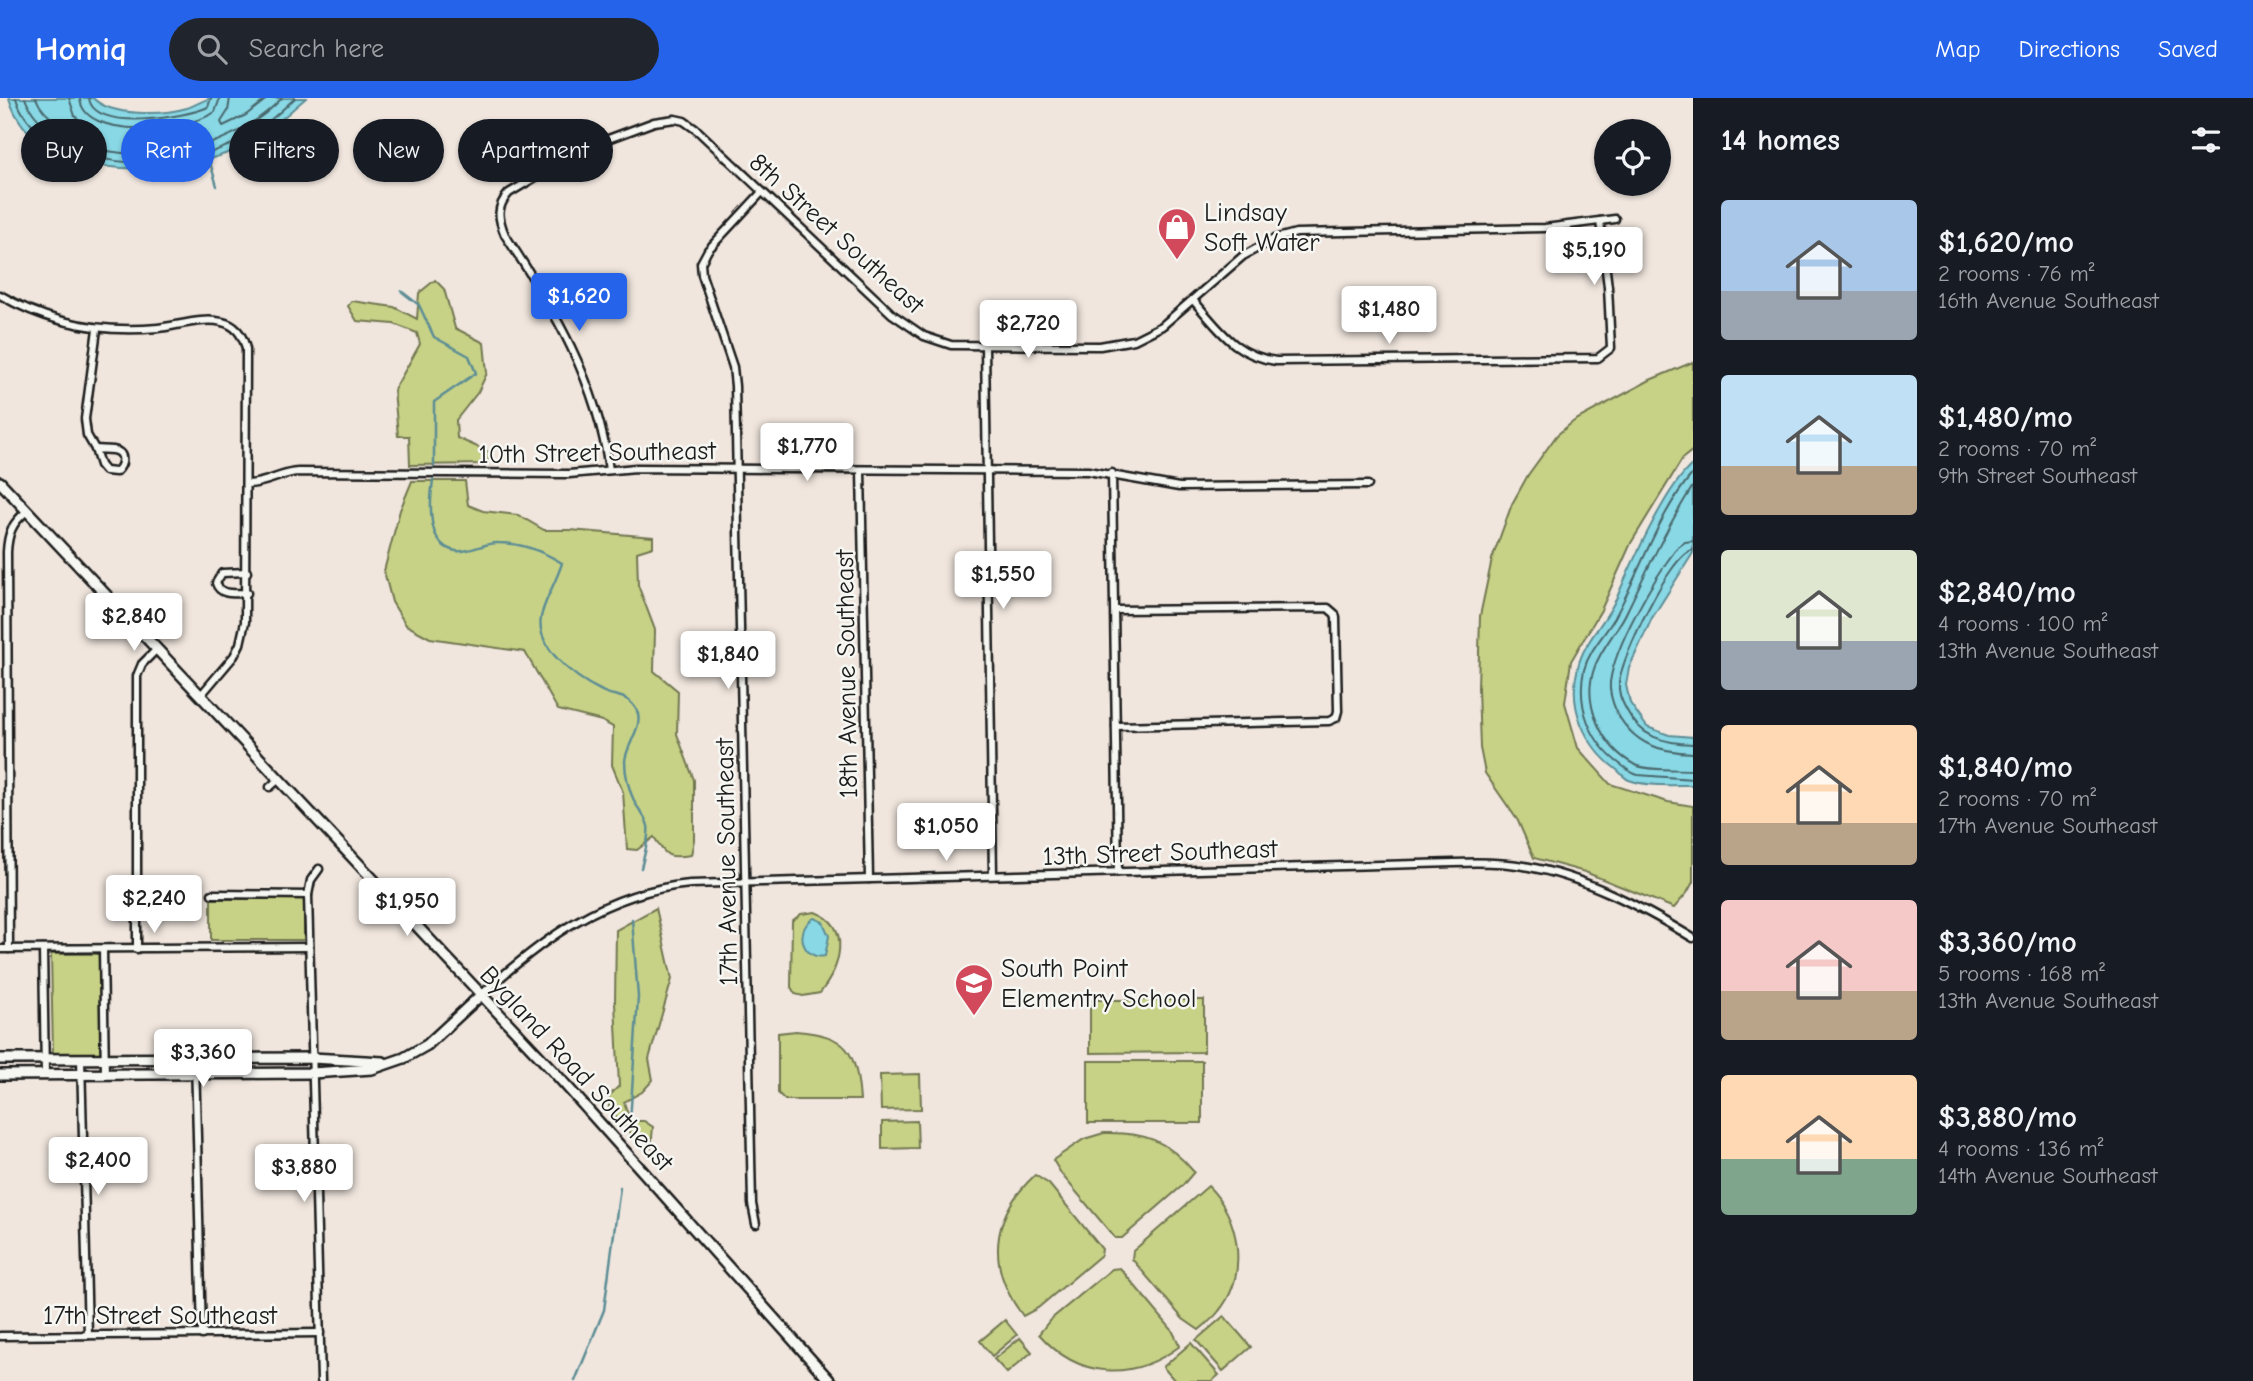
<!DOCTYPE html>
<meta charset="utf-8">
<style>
:root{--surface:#171b24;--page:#20242c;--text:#f1f3f6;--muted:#9ea1a6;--accent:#2563eb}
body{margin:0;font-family:"Comic Neue",sans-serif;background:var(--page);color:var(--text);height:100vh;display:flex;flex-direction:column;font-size:26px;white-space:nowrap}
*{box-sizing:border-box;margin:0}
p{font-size:23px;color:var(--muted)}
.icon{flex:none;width:38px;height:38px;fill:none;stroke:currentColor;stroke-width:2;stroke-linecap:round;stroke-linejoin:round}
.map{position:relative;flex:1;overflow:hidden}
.sheet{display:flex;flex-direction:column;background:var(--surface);width:560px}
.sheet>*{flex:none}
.guide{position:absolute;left:21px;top:21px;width:665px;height:63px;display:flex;gap:14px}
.controls{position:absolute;left:1594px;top:21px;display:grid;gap:14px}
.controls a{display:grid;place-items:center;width:77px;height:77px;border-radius:50%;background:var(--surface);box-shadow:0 2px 5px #0004;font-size:35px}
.price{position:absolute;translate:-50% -60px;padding:0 16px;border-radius:7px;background:#fff;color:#222;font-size:23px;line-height:46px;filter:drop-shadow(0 2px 4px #0008)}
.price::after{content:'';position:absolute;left:50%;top:42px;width:21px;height:16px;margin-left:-10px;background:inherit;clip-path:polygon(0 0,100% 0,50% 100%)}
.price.selected{background:var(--accent);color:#fff}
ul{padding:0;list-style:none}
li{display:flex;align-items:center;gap:21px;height:175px;padding:0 28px}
li span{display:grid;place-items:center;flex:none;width:196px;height:140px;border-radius:7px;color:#555}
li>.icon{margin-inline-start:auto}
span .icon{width:84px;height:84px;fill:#fffc;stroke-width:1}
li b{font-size:30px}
h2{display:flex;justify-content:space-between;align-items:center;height:84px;padding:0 28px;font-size:30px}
.pill{padding:0 24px;border-radius:32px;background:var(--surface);box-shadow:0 2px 5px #0004;font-size:24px;line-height:63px}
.pill.selected{background:var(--accent);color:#fff}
header{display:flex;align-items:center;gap:42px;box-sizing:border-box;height:98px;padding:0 35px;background:var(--accent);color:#fff}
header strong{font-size:33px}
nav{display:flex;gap:38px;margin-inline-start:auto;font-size:24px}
.search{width:490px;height:63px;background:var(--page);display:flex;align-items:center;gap:18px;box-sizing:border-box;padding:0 24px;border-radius:38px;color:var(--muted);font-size:26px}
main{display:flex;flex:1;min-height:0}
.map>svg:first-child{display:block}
.green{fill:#c7d286;stroke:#727751;stroke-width:2}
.water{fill:#89d8e5;stroke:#5d8d95;stroke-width:2}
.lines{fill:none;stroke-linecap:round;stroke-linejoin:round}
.shore{stroke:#48676c;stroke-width:2}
.stream{stroke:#5d8d95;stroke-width:2.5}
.street-casing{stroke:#1c1c1c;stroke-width:11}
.secondary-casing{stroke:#1c1c1c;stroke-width:14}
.street{stroke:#f6f6f2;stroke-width:6}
.secondary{stroke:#f6f6f2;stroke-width:9}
.labels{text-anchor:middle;stroke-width:5;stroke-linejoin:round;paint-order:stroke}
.poi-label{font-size:26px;fill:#1c1c1c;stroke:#f6f6f2;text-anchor:start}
.street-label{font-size:26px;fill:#1c1c1c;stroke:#f6f6f2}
</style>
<header>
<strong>Homiq</strong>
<div class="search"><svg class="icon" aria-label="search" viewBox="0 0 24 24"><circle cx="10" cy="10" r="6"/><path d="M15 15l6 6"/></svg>Search here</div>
<nav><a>Map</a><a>Directions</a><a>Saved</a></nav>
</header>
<main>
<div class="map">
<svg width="1693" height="1283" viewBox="0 0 1693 1283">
<rect width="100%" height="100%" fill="#f0e6de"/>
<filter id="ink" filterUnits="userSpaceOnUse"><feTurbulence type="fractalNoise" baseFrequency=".0143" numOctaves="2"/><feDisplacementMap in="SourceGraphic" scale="14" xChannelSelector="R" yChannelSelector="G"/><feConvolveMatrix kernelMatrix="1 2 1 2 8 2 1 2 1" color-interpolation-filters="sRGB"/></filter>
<g filter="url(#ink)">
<g class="green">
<path d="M435,182L444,191L455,230L484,245L487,275L478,294L456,322L457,340L489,354L488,366L410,367L409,338H398L394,292L420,246L417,235L394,226L357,223L348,208L352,203L394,209L417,221L419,195Z"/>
<path d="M1693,264V352L1683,360L1631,445L1601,512L1571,563L1565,605L1578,650L1610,686L1668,704L1693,708V784L1687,795L1674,810L1585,774L1534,760L1518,723L1485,675L1480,650L1478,590L1480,518L1492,461L1512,406L1528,377L1557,337L1574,323L1650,282Z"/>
<path d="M412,383H465L468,407L483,413L518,417L544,432H570L653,439V449L637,454L638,487L655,532L654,573L678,593L677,636L694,682V742L691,757C667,761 666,758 654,739L637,752L627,751L623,694L612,667L613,629L602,623L558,612L525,554L430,540L406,527L392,504L384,473L400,412Z"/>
<rect x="211" y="801" width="93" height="41"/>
<path d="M656,810L672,881L649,961L653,982L642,994L624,1004L630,1023H644L653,1029L651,1050L638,1043L609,1011V998L619,988L615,905L616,832Z"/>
<path d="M815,814C853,828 840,870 820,895L803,898L795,896L791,889L792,823L801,816Z"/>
<path d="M51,856H101L104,955H53Z"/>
<path d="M1090,902H1204V954L1090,955Z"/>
<path d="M796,933C848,937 856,953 860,1002H785L778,995V935Z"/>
<rect x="1088" y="963" width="114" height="62"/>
<path d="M920,976L921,1011L881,1012L880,977Z"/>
<path d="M917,1023L918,1050L882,1051V1024Z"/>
<path d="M1104,1035C1145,1034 1167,1042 1194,1074L1182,1088L1122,1140H1115L1062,1077L1053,1062L1084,1041Z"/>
<path d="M1035,1077L1049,1086L1102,1151L1101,1157L1038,1210L1023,1218C986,1169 990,1119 1035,1077Z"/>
<path d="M1208,1088C1240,1119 1249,1176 1219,1213C1214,1220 1206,1226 1199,1232L1183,1221L1132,1161L1133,1153Z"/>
<path d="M1120,1170L1172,1232L1180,1248C1133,1283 1079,1282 1039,1236L1050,1222L1112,1171Z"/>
<path d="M1224,1218L1251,1249L1223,1273L1196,1242Z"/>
<path d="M1005,1222L1017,1237L992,1258L980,1243Z"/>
<path d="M1020,1240L1032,1254L1007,1275L994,1261Z"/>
<path d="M1191,1245L1219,1277L1212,1283H1175L1163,1269Z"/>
</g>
<g class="water">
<path d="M9,0H93C111,19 163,17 187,10C196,7 204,1 213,0C243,0 275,0 306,0C282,20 262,41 233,53C167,80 34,85 9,0Z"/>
<path d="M1693,366V455L1652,520L1629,570L1626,587L1630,605L1647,629L1669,637L1693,639V687C1674,687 1648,689 1629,682C1624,680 1621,675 1617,672C1585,648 1567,609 1578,569C1584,543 1606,524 1617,499C1631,467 1667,387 1693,366Z"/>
<path d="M814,820L823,824L829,838L825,858C803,863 793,832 814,820Z"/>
</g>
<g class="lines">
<g class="shore">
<path d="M16,0C35,62 134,72 189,61C203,58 217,52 230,47C256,36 275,19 295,0"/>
<path d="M25,0C45,55 140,63 189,52C224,43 257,26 282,0"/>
<path d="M36,0C44,21 69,33 89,37L91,32L75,18L69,0"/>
<path d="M80,0C83,44 190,32 215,14L220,0"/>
<path d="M89,0C93,35 187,19 208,9L211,0"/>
<path d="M230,0L228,13L221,24L223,28L246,17L268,0"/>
<path d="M1693,375C1658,416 1640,474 1614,521C1604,538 1589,552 1584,572C1576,609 1591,645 1620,666C1627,671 1630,675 1638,677L1693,681"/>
<path d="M1693,388C1668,427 1648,470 1628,511C1619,532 1601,549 1594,571C1582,607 1602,649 1635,667C1647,673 1679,671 1693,672"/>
<path d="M1693,443L1685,444L1677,450C1654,480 1615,547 1610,584C1609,593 1613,606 1617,615C1634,646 1659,654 1693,655"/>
<path d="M1693,452C1671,454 1620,563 1619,585C1618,594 1622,604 1626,611C1640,639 1663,645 1693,646"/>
</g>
<g class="stream">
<path d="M209,61L217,88"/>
<path d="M401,193L419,207L434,239L469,258L476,275L434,304V368"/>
<path d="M433,382C430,403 425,448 456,453C470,455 485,444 499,445C521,445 544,454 562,465C557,482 547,497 542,515C532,548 575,580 602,593C615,600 628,595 637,613C644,628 626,647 625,663C625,677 629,692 635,705C639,712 646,719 648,728C650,739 644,758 641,770"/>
<path d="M630,1024L638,899L632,821"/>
<path d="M575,1283L604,1212L620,1089"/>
</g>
<defs>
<g id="street">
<path d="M0,197C48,225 103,235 158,230C177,228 203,219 222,224C236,227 243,237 246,251L245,524L240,546L234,558L201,597"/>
<path d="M1193,202C1220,232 1234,257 1276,263L1598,260L1611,250L1608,189L1600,123"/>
<path d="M985,249L993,777"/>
<path d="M95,351L87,337L85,321L97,231"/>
<path d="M95,351C101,352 107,351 113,352C126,354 124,367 116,374L105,373L100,367Z"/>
<path d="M609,372C598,285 553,209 505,137C498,120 496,109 509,95L584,50L654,24L675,21L684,23L698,33L892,216L924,238L951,247L1100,248L1134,242L1162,228L1243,158L1274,141L1296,135L1545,130L1615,121"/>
<path d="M861,372L869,781"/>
<path d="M1112,375L1118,774"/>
<path d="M247,386C266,386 280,375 298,374L569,376L636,370L1088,373L1179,389L1368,387"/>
<path d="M247,495C235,495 220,498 216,485L222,475L247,474"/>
<path d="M1115,512L1328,510L1335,516L1336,520L1338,613L1336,620L1329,623L1116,628"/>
<path d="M270,689L279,681"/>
<path d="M319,771L311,782L308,797L321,1283"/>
<path d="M212,796L308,797"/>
<path d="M0,851L309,849"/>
<path d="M9,851L7,454C8,435 12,425 27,413"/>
<path d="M43,851L45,977"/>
<path d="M103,851L105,976"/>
<path d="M137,851V578L142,566L157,551"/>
<path d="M481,897C542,841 605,794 690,786L1454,765C1477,764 1501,764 1524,768C1584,778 1642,809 1693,840"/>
<path d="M195,960L202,1237"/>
<path d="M81,961L88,1237"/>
<path d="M756,1126L752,1106L735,288L733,269L702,177L701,165L708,152L762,94"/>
<path d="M0,1238L320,1235"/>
</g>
<g id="secondary">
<path d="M0,384L554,974L830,1283"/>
<path d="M0,961L312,960L383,964"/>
<path d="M0,977L312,975L372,971L404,960L427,947L481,897"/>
</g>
</defs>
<use href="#street" class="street-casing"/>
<use href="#secondary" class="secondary-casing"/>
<use href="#street" class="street"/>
<use href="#secondary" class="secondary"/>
</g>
</g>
<defs>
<symbol id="shop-pin" viewBox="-11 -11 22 30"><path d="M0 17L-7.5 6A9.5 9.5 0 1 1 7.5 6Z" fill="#d1495b" stroke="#f6f6f2"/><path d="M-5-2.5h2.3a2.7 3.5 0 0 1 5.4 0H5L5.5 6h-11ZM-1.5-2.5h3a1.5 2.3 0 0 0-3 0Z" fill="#fff"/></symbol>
<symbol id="school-pin" viewBox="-11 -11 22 30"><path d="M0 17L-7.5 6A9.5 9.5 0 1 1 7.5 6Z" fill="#d1495b" stroke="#f6f6f2"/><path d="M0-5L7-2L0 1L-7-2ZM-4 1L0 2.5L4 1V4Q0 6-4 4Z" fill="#fff"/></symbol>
</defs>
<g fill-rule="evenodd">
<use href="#shop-pin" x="1155" y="107" width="44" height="60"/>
<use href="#school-pin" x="952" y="863" width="44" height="60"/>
</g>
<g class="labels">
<g class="poi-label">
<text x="1204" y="123">Lindsay<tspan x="1204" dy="30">Soft Water</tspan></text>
<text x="1001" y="879">South Point<tspan x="1001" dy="30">Elementry School</tspan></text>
</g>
<g class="street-label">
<text transform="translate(837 135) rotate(42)" y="9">8th Street Southeast</text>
<text transform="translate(597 354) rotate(-1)" y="9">10th Street Southeast</text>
<text transform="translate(846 576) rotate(-91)" y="9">18th Avenue Southeast</text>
<text transform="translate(1160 754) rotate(-2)" y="9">13th Street Southeast</text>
<text transform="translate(726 764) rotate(-91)" y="9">17th Avenue Southeast</text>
<text transform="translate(577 970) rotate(47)" y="9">Bygland Road Southeast</text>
<text x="160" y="1226">17th Street Southeast</text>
</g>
</g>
</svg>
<div class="controls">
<a><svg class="icon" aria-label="locate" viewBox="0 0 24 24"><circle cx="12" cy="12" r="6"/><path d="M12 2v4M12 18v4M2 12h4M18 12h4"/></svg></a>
</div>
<b class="price" style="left:1594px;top:189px">$5,190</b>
<b class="price selected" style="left:579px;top:235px">$1,620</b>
<b class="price" style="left:1389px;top:248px">$1,480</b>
<b class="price" style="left:1028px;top:262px">$2,720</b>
<b class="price" style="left:807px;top:385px">$1,770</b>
<b class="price" style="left:1003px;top:513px">$1,550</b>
<b class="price" style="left:134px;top:555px">$2,840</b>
<b class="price" style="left:728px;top:593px">$1,840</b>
<b class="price" style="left:946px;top:765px">$1,050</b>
<b class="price" style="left:154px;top:837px">$2,240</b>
<b class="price" style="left:407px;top:840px">$1,950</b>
<b class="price" style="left:203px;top:991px">$3,360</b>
<b class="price" style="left:98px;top:1099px">$2,400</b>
<b class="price" style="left:304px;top:1106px">$3,880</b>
<div class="guide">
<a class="pill">Buy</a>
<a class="pill selected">Rent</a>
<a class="pill">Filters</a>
<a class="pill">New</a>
<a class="pill">Apartment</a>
</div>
</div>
<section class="sheet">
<h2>14 homes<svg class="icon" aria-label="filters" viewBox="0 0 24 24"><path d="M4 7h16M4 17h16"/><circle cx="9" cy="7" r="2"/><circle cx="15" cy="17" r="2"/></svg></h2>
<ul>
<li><span style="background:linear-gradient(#a9c7e8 65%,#9aa5b1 0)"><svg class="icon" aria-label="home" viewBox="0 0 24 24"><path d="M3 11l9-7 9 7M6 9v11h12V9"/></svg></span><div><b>$1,620/mo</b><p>2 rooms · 76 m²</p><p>16th Avenue Southeast</p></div></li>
<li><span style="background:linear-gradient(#bfe0f5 65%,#b9a48a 0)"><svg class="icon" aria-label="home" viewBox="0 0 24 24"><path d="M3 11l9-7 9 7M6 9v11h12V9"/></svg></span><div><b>$1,480/mo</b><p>2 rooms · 70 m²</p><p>9th Street Southeast</p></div></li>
<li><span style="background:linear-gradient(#dfe7d0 65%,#9aa5b1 0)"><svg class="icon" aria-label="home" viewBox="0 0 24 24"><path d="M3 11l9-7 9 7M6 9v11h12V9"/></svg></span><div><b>$2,840/mo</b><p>4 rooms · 100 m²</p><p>13th Avenue Southeast</p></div></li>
<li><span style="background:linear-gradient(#ffd9b3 70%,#b9a48a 0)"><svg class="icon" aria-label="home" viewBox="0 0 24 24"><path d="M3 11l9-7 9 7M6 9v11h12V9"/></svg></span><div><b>$1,840/mo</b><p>2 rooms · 70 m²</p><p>17th Avenue Southeast</p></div></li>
<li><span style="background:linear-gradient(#f6c9c9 65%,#b9a48a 0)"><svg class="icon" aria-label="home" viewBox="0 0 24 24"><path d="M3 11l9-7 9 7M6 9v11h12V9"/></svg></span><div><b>$3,360/mo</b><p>5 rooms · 168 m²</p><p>13th Avenue Southeast</p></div></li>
<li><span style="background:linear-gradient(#ffd9b3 60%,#7fa58c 0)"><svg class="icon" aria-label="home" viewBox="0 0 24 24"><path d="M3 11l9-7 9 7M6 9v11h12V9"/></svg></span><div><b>$3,880/mo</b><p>4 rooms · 136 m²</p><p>14th Avenue Southeast</p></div></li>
</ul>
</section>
</main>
